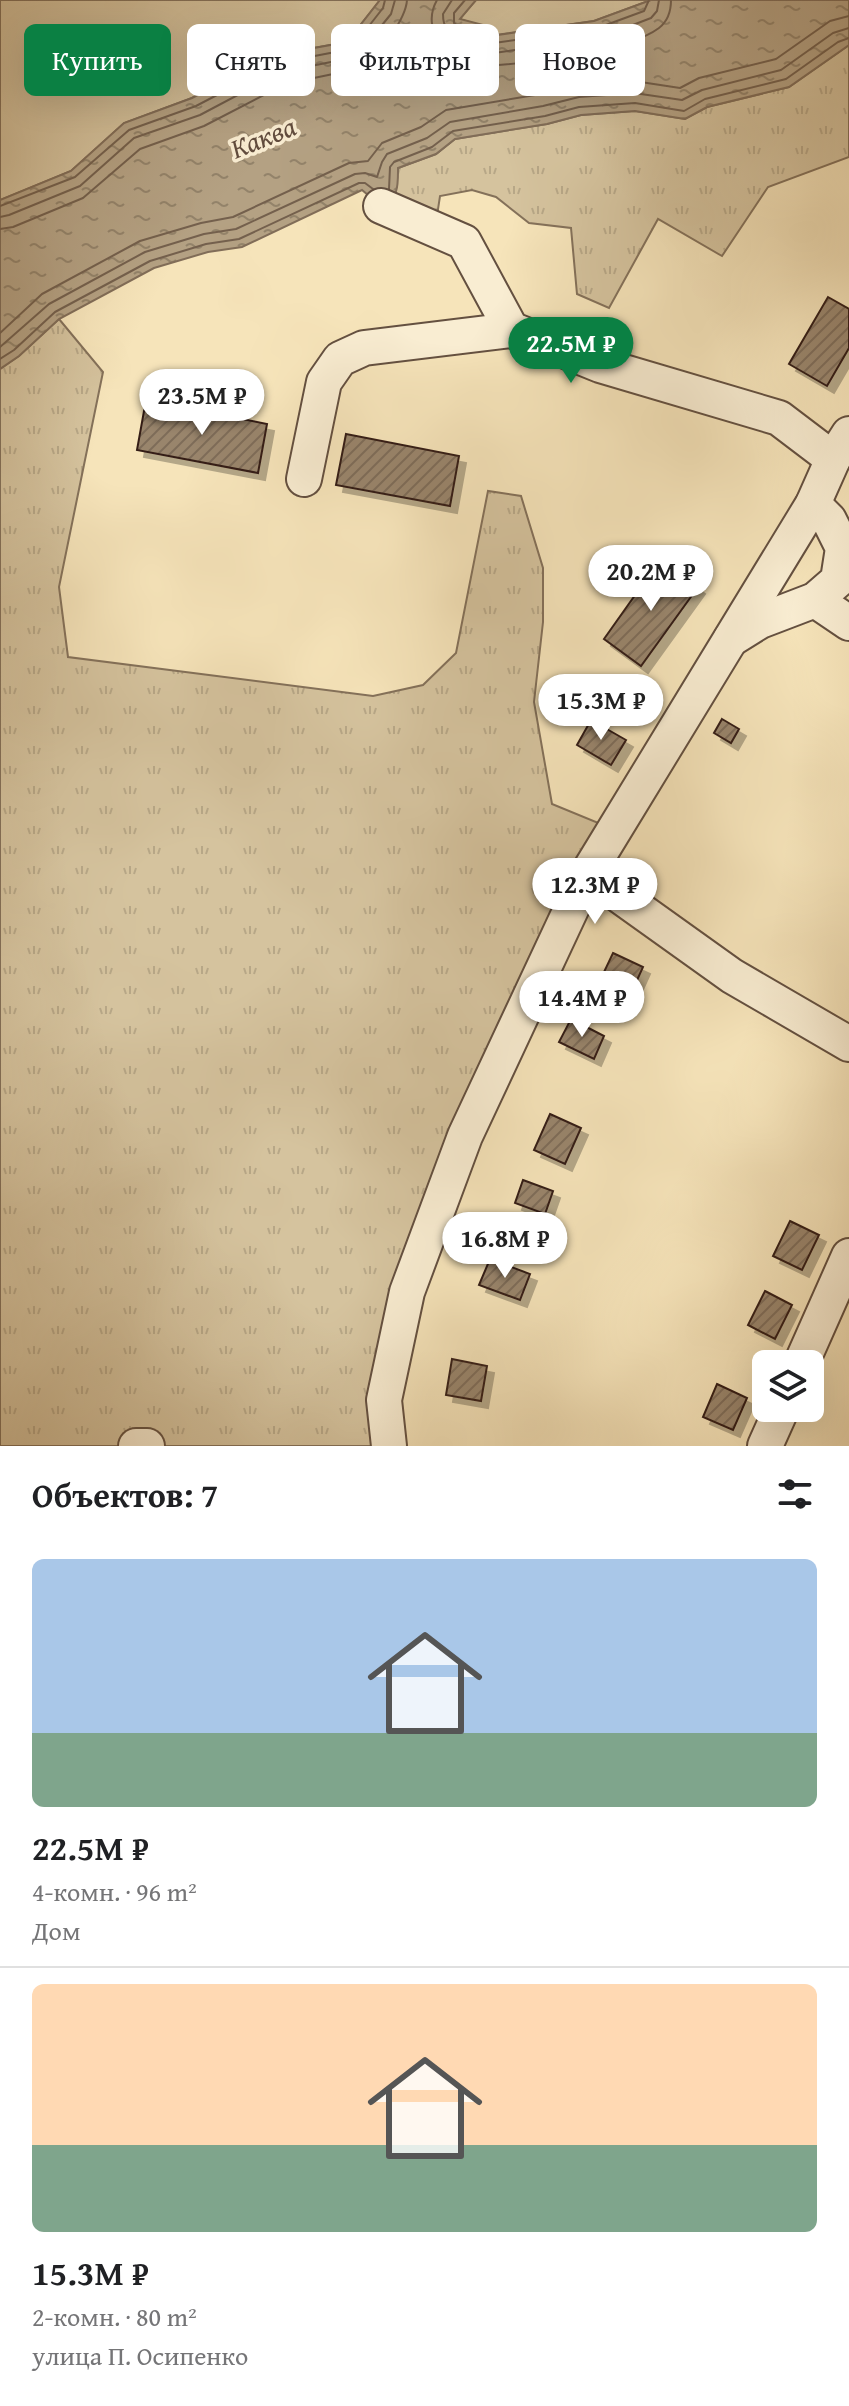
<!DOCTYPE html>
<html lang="ru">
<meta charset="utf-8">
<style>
:root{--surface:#fff;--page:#f6f6f6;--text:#202124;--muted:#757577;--line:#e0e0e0;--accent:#0b8043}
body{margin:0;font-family:"Gentium Book Plus",serif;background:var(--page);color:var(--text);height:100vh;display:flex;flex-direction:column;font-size:30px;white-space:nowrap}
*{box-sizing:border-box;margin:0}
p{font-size:26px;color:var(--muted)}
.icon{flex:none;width:44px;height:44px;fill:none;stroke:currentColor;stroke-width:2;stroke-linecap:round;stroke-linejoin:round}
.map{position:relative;height:1446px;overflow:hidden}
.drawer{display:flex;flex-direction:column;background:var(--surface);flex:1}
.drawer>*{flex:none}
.hud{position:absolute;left:24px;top:24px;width:802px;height:72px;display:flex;gap:16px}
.controls{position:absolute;left:752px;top:1350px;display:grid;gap:16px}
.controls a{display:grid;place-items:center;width:72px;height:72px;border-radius:12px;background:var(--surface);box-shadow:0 8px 32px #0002;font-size:40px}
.price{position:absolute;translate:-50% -68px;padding:0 18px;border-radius:28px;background:#fff;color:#222;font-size:26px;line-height:52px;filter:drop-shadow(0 2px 4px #0008)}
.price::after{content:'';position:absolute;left:50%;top:48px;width:24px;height:18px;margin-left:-12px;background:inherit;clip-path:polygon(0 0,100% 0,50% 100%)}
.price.selected{background:var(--accent);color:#fff}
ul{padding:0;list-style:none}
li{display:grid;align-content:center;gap:16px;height:424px;padding:0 32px}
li+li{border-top:2px solid var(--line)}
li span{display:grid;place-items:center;height:248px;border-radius:12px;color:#555}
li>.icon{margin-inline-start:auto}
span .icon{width:144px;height:144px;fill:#fffc;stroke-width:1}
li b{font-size:34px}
h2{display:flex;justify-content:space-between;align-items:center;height:96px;padding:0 32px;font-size:34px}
.chip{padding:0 28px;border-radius:12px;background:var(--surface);box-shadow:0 8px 32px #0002;font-size:28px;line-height:72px}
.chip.selected{background:var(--accent);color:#fff}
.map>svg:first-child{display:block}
.grass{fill:url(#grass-tufts);stroke:#84715a;stroke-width:2}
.park{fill:#d5c39e;stroke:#84715a;stroke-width:2}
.water{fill:url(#water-ripples);stroke:#816d58;stroke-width:2}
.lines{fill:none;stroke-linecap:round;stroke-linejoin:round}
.shore{stroke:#74604d;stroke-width:2}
.building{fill:url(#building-hatch);stroke:#341f17;stroke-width:2;filter:url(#shadow)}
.minor-casing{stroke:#645040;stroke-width:38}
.minor{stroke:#f9edd2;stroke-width:34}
.labels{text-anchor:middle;stroke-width:7;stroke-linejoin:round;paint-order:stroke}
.water-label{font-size:28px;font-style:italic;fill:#614c3d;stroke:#f9edd2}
</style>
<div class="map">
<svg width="849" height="1446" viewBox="0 0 849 1446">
<defs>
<pattern id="grass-tufts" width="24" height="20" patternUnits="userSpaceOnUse" patternTransform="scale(2)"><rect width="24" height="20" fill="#d5c39e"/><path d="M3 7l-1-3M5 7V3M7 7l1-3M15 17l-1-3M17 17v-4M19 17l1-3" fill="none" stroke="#b7a787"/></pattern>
<pattern id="water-ripples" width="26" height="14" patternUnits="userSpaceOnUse" patternTransform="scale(2)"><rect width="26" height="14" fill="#b4a183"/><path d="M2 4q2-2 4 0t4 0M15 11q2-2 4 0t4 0" fill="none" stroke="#93836a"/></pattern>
<pattern id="building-hatch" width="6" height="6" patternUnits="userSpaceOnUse" patternTransform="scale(2)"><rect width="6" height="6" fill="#99856c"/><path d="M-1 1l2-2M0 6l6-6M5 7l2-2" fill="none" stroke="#7e6c58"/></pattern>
<filter id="shadow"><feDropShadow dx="7" dy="7" stdDeviation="0" flood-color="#0004"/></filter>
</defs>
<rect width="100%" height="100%" fill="#f6e4ba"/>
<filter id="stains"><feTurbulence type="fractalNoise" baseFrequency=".0025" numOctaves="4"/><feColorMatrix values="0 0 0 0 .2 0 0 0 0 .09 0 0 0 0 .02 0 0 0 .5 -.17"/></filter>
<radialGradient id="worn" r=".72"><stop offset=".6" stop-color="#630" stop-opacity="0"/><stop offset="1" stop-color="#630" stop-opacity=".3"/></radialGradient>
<g class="grass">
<path d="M849,45V157L768,187L722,256L658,219L609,308L577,294L571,228L529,223L496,197L472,190L440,196L435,229L391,201L398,168L436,154L455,139L547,124L581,115L635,111L685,119L707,107L789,87Z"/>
<path d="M59,319L103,372L59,587L68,657L373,696L423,685L456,653L488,491L521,496L543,568V622L534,702L552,804L613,829L407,1292L389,1446H0V369L19,356Z"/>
</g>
<g class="park">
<path d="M0,0H380L347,42L275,55L192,98L124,123L71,171L0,200Z"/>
<path d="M476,0H651L594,21L482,37L490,28L459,19Z"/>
</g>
<path class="water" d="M380,0H476L460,19L491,27L484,37L594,21L651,0H849V45L789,87L707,107L685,119L635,111L581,115L547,124L455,139L436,154L398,168C398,186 399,198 381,206L362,190L242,247L208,252L154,268L59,319L19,356L0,369V200L71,171L124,123L192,98L275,55L347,42Z"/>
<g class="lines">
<g class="shore">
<path d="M437,0C428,16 430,36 447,46C451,48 456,48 460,51C470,58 473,65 487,66C529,63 627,52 659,28C668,21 671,11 671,0"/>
<path d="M452,0L443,14C443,32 451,32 464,39C474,44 475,52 487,54L599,38L651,18L657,11L659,0"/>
<path d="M465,0L454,13V23L459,27L476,32L480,41L487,44L595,29L644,11L649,0"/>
<path d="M389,189L390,167L394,162L432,147L453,131L545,116L579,107L635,103L684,111L705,99L786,79L838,42L849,38"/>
<path d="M0,206L75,177L129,130L196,106L278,63L351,49L383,8L385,0"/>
<path d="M0,217L9,215L80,186L134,138L200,115L281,72L356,57L391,14L395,0"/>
<path d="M0,229L13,227L83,198L140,149L204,126L285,84L362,68C378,57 406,19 407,0"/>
<path d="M0,333L42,294L140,241L201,223L233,217L349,163L368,161L382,143L421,127L446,110L541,94L577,85L634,81L680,88L699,78L776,59L830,21L849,16"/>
<path d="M0,347L49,304L145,252L204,234L236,229L355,174L365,173L377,177L382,162L387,154L427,138L450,122L543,106L579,97L634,93L682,100L702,90L781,70L833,33L849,28"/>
<path d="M0,359L14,350L55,312L150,261L206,244L239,239L359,183H365L373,189"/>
</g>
</g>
<g class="building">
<path d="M828,297L849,309V348L827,386L789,364Z"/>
<path d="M146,400L267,424L258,473L137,450Z"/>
<path d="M346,434L459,456L450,506L336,485Z"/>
<path d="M660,560L698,587L641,666L604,639Z"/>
<path d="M722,719L739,729L731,743L714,733Z"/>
<path d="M591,720L626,740L611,765L577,745Z"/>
<path d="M613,953L643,967L634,987L604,972Z"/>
<path d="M571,1019L604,1036L594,1059L559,1042Z"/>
<path d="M550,1114L581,1128L565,1164L534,1150Z"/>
<path d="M523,1180L553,1191L545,1214L515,1203Z"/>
<path d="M790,1221L819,1235L802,1270L773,1256Z"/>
<path d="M490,1259L530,1274L520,1300L479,1285Z"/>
<path d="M765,1291L792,1305L775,1339L748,1325Z"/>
<path d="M452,1359L487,1366L481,1401L446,1395Z"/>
<path d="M717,1384L747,1398L733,1430L703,1417Z"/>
</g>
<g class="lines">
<defs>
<g id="minor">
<path d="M381,206L464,242L511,329L600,365L779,418L833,459"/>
<path d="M304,479L324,382L340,359L364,348L511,330L531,338"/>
<path d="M815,600L849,623"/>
<path d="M731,639L760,621L815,600L838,580L843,548L829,520L813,504"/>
<path d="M588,873L732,976L849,1044"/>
<path d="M801,1364L849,1256"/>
<path d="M136,1446H147"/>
<path d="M389,1446L384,1400L407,1292L465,1136L588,873L813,504L833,459L849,434"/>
<path d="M765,1446L782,1408"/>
</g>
</defs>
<use href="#minor" class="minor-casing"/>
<use href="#minor" class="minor"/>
</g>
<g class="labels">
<g class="water-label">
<text transform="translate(263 137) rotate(-22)" y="10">Каква</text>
</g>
</g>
<rect width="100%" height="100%" filter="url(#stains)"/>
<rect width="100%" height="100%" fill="url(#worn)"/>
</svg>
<div class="controls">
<a><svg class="icon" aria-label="layers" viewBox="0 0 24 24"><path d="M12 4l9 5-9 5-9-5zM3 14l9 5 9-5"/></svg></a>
</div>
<b class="price selected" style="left:571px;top:385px">22.5M ₽</b>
<b class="price" style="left:202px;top:437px">23.5M ₽</b>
<b class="price" style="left:651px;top:613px">20.2M ₽</b>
<b class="price" style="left:601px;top:742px">15.3M ₽</b>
<b class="price" style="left:595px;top:926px">12.3M ₽</b>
<b class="price" style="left:582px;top:1039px">14.4M ₽</b>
<b class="price" style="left:505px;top:1280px">16.8M ₽</b>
<div class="hud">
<a class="chip selected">Купить</a>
<a class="chip">Снять</a>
<a class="chip">Фильтры</a>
<a class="chip">Новое</a>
</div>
</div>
<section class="drawer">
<h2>Объектов: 7<svg class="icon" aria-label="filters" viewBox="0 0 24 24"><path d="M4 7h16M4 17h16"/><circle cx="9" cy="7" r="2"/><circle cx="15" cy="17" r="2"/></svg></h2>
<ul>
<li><span style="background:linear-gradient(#a9c7e8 70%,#7fa58c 0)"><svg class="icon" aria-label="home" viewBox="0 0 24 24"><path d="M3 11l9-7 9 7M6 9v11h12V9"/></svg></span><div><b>22.5M ₽</b><p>4-комн. · 96 m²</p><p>Дом</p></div></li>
<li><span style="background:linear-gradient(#ffd9b3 65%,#7fa58c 0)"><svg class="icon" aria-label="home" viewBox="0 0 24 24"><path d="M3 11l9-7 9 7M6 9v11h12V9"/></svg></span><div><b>15.3M ₽</b><p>2-комн. · 80 m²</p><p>улица П. Осипенко</p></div></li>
</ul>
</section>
